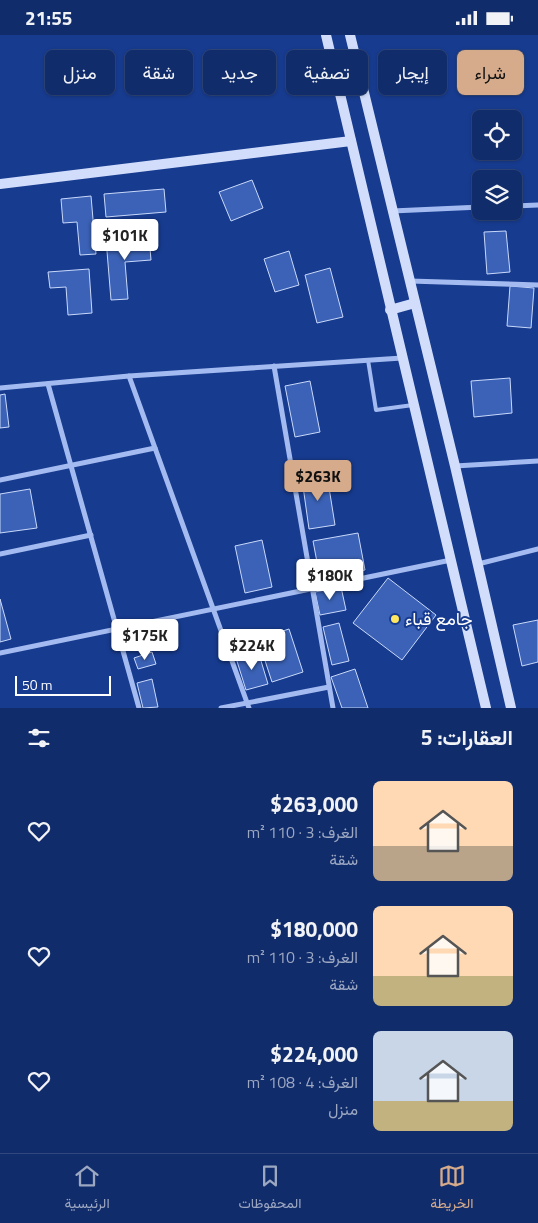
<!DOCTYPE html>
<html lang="ar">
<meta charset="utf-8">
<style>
:root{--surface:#112c6b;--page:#1e3873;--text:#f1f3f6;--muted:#9ca7c1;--line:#30487e;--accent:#d6ab8b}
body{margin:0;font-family:"Titillium Web",Vazirmatn,sans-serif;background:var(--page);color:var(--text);direction:rtl;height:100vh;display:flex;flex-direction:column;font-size:19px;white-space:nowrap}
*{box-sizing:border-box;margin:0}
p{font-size:16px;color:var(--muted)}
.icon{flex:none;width:28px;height:28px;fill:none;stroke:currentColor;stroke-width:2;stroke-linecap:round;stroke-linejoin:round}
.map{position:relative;height:673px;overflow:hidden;direction:ltr}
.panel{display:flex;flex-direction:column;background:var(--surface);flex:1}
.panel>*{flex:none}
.hud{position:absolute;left:15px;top:15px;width:509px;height:45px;direction:rtl;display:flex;gap:10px}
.controls{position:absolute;left:472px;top:75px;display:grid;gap:10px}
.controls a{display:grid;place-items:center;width:50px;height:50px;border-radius:8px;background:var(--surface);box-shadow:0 1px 4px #0004,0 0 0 1px var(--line);font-size:25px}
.scale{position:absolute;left:15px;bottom:12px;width:96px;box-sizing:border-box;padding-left:5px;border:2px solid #fff;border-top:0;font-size:14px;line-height:18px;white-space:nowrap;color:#fff;-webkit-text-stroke:4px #173b8f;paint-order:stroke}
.price{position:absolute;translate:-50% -42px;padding:0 11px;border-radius:5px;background:#fff;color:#222;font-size:16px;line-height:32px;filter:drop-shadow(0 1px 2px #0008)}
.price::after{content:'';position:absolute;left:50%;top:30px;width:15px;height:11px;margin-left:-8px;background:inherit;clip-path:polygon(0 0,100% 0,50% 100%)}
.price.selected{background:var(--accent);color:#111}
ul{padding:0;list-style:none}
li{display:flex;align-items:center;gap:15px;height:125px;padding:0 25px}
li span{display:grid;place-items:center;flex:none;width:140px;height:100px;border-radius:8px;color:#555}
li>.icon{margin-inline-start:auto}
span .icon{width:60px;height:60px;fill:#fffc;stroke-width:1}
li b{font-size:21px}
h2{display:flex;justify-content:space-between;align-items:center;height:60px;padding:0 25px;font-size:21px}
.pill{padding:0 18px;border-radius:8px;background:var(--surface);box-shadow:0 1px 4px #0004,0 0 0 1px var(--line);font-size:18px;line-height:45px}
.pill.selected{background:var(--accent);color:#111}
.status{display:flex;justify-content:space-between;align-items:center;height:35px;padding:0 25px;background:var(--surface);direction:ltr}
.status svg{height:14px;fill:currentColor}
.dock{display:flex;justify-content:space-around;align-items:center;height:70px;border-top:1px solid var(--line);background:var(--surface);font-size:14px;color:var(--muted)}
.dock a{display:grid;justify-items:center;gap:2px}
.dock .selected{color:var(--accent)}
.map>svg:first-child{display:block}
.building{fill:#3b62b6;stroke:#c9d9fb}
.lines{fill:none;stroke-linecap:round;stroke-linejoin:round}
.lane{stroke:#a3bbf0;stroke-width:4}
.street{stroke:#a3bbf0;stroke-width:5}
.secondary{stroke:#d1ddfb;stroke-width:10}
.poi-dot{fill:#ffe761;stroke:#173b8f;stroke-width:2}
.labels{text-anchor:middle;stroke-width:4;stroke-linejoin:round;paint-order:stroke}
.poi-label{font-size:18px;fill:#fff;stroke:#173b8f;text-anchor:start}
</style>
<div class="status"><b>21:55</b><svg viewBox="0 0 49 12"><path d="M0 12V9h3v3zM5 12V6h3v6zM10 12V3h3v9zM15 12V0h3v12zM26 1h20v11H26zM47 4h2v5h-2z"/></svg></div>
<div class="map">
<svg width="538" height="673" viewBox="0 0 538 673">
<rect width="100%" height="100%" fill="#173b8f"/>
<g class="building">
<path d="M252,145L263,173L231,186L219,157Z"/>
<path d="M164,154L166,177L106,182L104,159Z"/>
<path d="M91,161L96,219L80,220L77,187L63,188L61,164Z"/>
<path d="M506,196L510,237L487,239L484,197Z"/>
<path d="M149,201L151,225L125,227L128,264L111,265L106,204Z"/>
<path d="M289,216L299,250L275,257L264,224Z"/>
<path d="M330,233L343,282L317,288L305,240Z"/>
<path d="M89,234L92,278L68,280L66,252L50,253L48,237Z"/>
<path d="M510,251L534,253L531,293L507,291Z"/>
<path d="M510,343L512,378L474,382L471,346Z"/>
<path d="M310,346L320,397L295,402L285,351Z"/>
<path d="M5,359L9,392L0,393V360Z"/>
<path d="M327,440L335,490L309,494L302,444Z"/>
<path d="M30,454L37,493L0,498V459Z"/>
<path d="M358,498L365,535L320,543L313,506Z"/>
<path d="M262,505L272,552L245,558L235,511Z"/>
<path d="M388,543L436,580L402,625L353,588Z"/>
<path d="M341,552L346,575L320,580L315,557Z"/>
<path d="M0,564L11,604L0,607Z"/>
<path d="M538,585V627L522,631L513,590Z"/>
<path d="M339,588L349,626L332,630L323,592Z"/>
<path d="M289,594L303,637L272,647L258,604Z"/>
<path d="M258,616L268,649L246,655L236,623Z"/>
<path d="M152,617L156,629L138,634L134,623Z"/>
<path d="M355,634L368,673H342L331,642Z"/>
<path d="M152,644L158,672L143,673L137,648Z"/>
</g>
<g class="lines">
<path class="lane" d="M368,325L376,375L413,370"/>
<g class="street">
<path d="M514,171L538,170"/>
<path d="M392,176L481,172"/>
<path d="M410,246L538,250"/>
<path d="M274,331L333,673"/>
<path d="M129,341L249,673"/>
<path d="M48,349L139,673"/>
<path d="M0,353L129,341L402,323"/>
<path d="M455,431L538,426"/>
<path d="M0,445L155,413"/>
<path d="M0,519L91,500"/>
<path d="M478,529L538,514"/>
<path d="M0,618L451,525"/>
<path d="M221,673L329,652"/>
</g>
<g class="secondary">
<path d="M326,0L486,673"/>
<path d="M350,0L455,431L511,673"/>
<path d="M0,149L351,106"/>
<path d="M390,275L415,268"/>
</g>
</g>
<circle class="poi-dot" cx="395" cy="584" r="5"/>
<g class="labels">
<g class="poi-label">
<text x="405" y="590">جامع قباء</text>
</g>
</g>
</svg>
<div class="controls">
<a><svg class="icon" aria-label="locate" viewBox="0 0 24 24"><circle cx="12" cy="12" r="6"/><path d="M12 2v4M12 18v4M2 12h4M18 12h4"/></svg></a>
<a><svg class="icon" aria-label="layers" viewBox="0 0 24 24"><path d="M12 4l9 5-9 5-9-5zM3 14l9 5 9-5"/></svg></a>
</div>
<div class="scale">50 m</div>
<b class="price" style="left:125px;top:226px">$101K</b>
<b class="price selected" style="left:318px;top:467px">$263K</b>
<b class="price" style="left:330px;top:566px">$180K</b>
<b class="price" style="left:145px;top:626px">$175K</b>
<b class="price" style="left:252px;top:636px">$224K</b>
<div class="hud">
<a class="pill selected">شراء</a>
<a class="pill">إيجار</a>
<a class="pill">تصفية</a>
<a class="pill">جديد</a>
<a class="pill">شقة</a>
<a class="pill">منزل</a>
</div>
</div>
<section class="panel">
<h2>العقارات: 5<svg class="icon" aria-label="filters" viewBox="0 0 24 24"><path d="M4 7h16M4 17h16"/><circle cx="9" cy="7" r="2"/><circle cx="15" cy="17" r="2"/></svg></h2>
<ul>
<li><span style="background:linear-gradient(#ffd9b3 65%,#b9a48a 0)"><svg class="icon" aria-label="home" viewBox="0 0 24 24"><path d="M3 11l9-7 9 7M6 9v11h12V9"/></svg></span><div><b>$263,000</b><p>الغرف: 3 · 110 m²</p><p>شقة</p></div><svg class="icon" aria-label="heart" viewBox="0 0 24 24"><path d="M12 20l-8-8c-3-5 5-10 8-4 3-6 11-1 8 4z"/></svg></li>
<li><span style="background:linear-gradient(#ffd9b3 70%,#c2b280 0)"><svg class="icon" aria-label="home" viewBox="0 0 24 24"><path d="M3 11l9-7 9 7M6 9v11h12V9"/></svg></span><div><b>$180,000</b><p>الغرف: 3 · 110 m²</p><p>شقة</p></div><svg class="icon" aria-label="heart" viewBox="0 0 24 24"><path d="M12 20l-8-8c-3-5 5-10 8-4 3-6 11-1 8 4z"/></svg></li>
<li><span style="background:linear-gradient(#c9d6e8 70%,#c2b280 0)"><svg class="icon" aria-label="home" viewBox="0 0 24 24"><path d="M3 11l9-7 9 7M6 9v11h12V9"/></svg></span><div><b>$224,000</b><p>الغرف: 4 · 108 m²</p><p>منزل</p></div><svg class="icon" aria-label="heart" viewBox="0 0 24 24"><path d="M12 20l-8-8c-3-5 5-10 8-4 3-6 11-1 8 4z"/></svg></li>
</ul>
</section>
<nav class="dock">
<a class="selected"><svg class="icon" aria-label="map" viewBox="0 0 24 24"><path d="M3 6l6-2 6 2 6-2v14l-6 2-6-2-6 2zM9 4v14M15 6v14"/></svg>الخريطة</a>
<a><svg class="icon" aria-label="saved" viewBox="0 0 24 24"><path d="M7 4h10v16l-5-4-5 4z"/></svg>المحفوظات</a>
<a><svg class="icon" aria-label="home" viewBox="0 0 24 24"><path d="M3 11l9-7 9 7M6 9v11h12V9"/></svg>الرئيسية</a>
</nav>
